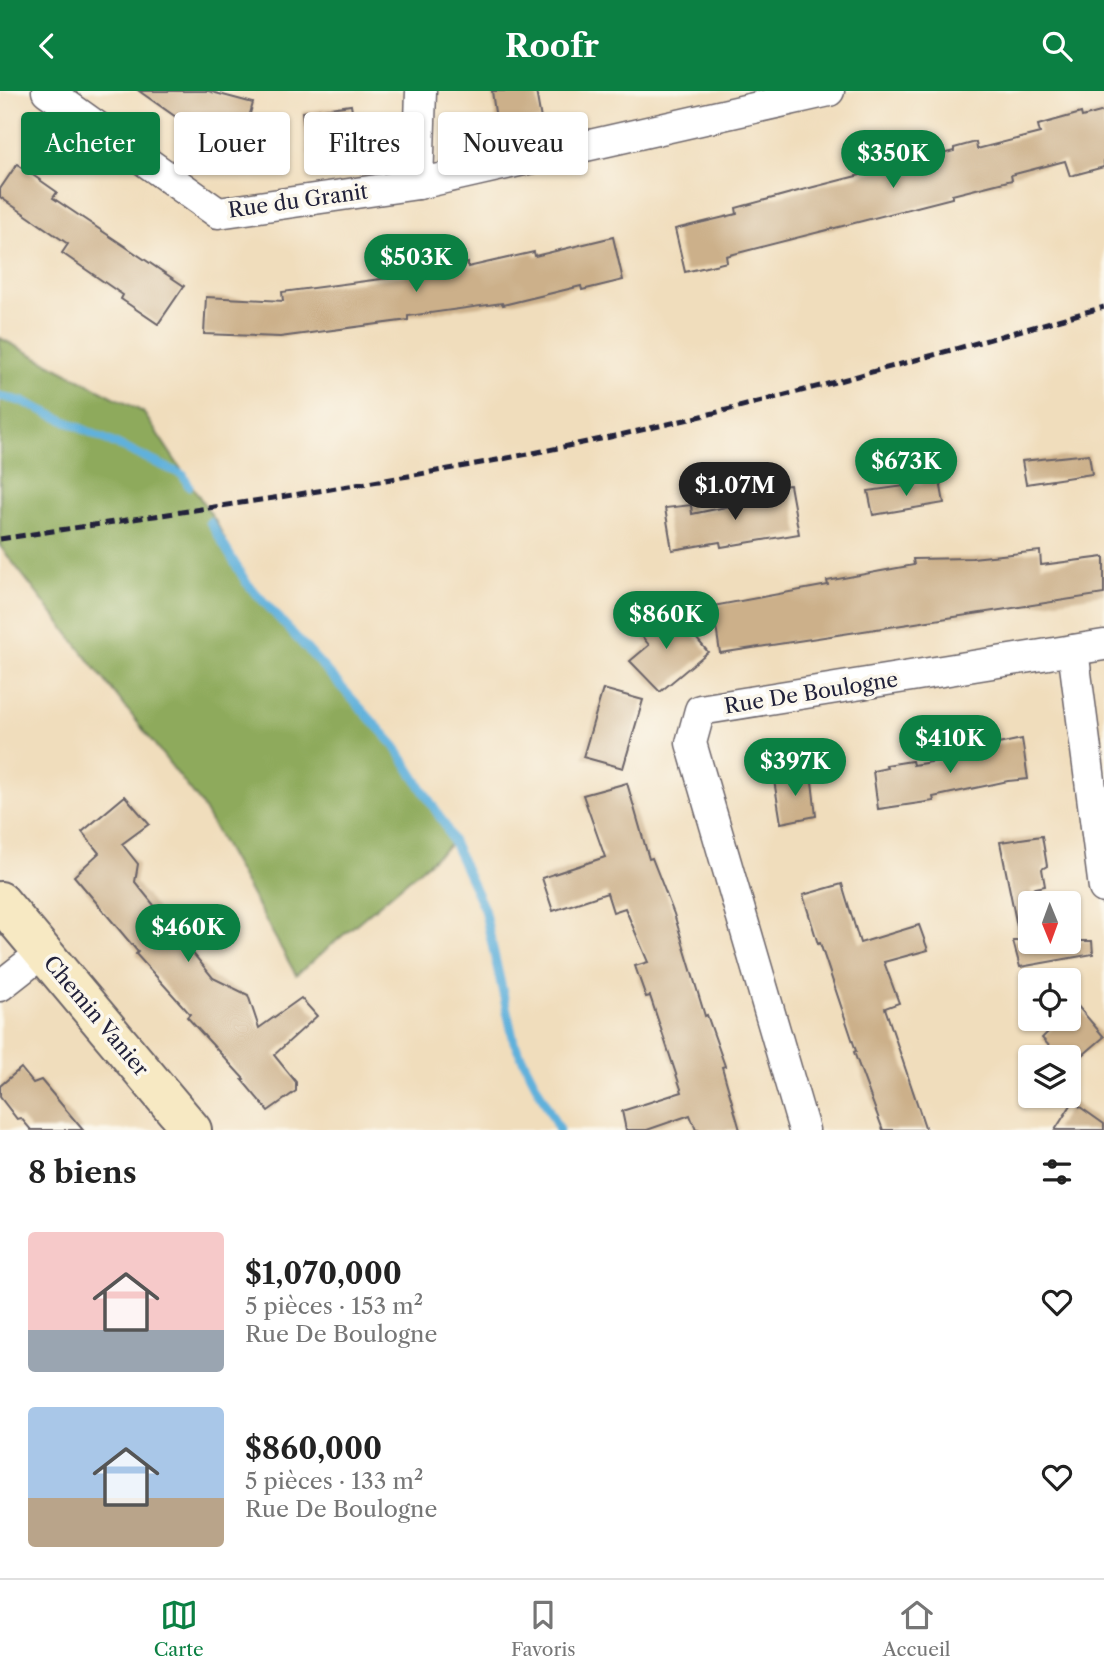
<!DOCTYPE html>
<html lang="fr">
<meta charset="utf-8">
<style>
:root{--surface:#fff;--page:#f2f2f2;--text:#222;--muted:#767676;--line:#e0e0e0;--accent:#0b8043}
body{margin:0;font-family:"Libre Caslon Text",serif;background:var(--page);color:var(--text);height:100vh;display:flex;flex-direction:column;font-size:26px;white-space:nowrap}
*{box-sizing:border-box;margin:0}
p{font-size:23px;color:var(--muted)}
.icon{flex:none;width:38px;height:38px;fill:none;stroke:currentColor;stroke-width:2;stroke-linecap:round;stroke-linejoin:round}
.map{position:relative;height:1039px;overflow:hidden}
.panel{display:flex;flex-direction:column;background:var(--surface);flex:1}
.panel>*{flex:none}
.hud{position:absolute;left:21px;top:21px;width:700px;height:63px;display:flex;gap:14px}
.needle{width:46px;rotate:179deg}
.controls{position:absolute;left:1018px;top:800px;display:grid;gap:14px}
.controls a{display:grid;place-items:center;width:63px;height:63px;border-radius:7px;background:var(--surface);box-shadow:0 2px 5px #0004;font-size:35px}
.price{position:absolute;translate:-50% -60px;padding:0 16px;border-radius:24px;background:var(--accent);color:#fff;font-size:23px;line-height:46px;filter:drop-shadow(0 2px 4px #0008)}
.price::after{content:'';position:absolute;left:50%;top:42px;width:21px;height:16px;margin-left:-10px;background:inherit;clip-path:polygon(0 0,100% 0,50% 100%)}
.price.selected{background:#222;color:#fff}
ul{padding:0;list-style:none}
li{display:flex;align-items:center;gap:21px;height:175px;padding:0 28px}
li span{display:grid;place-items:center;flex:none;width:196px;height:140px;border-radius:7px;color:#555}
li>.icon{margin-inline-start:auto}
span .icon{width:84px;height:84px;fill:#fffc;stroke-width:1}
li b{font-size:30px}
h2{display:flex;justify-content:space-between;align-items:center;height:84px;padding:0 28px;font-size:30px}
.tag{padding:0 24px;border-radius:7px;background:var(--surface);box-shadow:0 2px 5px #0004;font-size:24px;line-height:63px}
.tag.selected{background:var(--accent);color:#fff}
header{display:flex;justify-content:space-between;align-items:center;height:91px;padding:0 28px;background:var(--accent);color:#fff;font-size:32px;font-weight:700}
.tab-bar{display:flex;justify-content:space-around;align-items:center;height:98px;border-top:2px solid var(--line);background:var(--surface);font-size:19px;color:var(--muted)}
.tab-bar a{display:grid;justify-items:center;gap:4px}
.tab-bar .selected{color:var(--accent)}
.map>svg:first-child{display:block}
.forest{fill:#8eaa5b;stroke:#58664b;stroke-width:2}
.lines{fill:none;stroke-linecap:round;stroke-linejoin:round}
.stream{stroke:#60b1db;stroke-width:9}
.building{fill:#ccb08a}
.street-casing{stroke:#6a6368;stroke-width:33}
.secondary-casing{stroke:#6a6368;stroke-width:42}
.street{stroke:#fff;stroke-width:30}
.secondary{stroke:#f7e9c3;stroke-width:38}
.rail{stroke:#22223b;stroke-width:5;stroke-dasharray:10 5;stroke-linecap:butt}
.labels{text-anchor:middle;stroke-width:7;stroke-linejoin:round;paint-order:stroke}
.street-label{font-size:21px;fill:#22223b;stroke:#fbf7ec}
</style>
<header><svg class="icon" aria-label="back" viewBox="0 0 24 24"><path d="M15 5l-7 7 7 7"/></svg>Roofr<svg class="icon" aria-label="search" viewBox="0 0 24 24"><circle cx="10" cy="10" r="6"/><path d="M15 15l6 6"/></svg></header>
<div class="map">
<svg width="1104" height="1039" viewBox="0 0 1104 1039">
<rect width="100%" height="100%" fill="#fbf7ec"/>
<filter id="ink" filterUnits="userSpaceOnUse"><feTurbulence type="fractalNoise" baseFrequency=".0143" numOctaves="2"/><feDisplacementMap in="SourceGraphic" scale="14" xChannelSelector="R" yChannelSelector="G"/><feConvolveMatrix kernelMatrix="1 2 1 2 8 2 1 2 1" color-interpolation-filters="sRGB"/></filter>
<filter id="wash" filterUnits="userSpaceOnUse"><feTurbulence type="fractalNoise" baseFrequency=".00686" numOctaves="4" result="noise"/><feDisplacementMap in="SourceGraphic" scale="28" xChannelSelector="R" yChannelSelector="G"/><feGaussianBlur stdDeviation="1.57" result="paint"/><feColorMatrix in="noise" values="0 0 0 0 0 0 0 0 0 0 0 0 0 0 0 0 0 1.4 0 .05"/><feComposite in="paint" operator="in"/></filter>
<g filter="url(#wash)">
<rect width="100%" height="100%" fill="#f0ddbc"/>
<path class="forest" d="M0,247L143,321L216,431L246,491L395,655L453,751L296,884L201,713L0,455Z"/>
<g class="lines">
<g class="stream">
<path d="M0,305L24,311L183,384L189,395"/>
<path d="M210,431L246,491L395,655L445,734L484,818L514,951L559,1039"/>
</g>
</g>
<g id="blocks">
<g class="building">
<path d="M139,0H208L253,12L248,30L266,27L279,31L268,71L220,58L223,48L196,40Z"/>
<path d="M492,0H536L541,28L497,36Z"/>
<path d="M351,14L358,57L308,64L302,21Z"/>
<path d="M1104,20V76L1070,85L1065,70L1011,84L1012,89L952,104V107L726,165L727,171L685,181L675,138L737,123L736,117L802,99L954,60V57L976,51L977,58L1040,42L1038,34L1081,22L1082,26Z"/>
<path d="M17,73L57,101L53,107L184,195L158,233L121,208L123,204L62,162L68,153L0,106V98Z"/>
<path d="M613,146L623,189L582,199L581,195L503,214L502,212L408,225V229L280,246L204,243L206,206L283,210L282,201L426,182V178L468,172V176L534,161L535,165Z"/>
<path d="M1089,363L1092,383L1026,393L1022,370Z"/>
<path d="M940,390L944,412L873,424L868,400Z"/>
<path d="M790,394L799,443L721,456L720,451L672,459L665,417L691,414L692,423L769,407L767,396Z"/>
<path d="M1040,460L1041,474L1104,466V503L720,562L713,515L828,494L827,490L914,474L913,468L972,467Z"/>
<path d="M659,519L681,541L686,535L708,561L660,601L630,570L649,554L637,539Z"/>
<path d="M603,598L643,609L623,677L583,666Z"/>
<path d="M1022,648L1028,688L1008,690L933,706L934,710L878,718L873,680L887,677L886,674L912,670L913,674L961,666L960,661Z"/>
<path d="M811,682L816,725L781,732L774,689Z"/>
<path d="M627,692L649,768L652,767L674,823L705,925L707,924L725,975L722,976L740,1039H696L690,1024L647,1039H626L622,1020L682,1001L650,905L646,906L635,875L648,871L625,817L613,821L607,802L553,820L542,787L605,766L583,704Z"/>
<path d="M125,705L149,733L122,753L138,773L135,791L213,887L248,904L259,937L301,907L317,925L274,964L296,991V1000L268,1020L242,989L244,988L187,926L190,923L136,863L138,861L74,785L99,762L82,741Z"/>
<path d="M1042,745L1047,775L1042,778L1045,795L1031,798V848L1020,850L1000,751Z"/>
<path d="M842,793L860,852L919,834L928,859L884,871L899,912L885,917L926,1039H883L854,961L856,960L820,852L818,853L803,804Z"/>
<path d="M1013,850H1092L1093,863L1020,876Z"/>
<path d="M1076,913L1104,946L1069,976V966H1059L1042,947L1061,928H1069V920Z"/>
<path d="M21,977L33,992L41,989L83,1039H31L21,1027L17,1028L0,1006V995Z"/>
<path d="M1073,1011L1104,1033V1039H1055Z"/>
</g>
</g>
</g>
<g filter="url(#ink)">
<use href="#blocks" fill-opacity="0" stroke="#6a6368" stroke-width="2"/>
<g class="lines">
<defs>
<g id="street">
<path d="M47,0L218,122L418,93L829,0"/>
<path d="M418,93L421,0"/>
<path d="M1073,559L1104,797"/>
<path d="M0,895L42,862"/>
<path d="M804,1039L691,652L700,619L1104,554"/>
</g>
<path id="secondary" d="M0,810L192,1039"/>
</defs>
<use href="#street" class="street-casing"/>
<use href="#secondary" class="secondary-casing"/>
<use href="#street" class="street"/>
<use href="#secondary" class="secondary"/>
<path class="rail" d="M0,448C204,417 409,390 610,346C777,310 940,262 1104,216"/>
</g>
</g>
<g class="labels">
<g class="street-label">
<text transform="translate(298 110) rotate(-8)" y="7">Rue du Granit</text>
<text transform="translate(811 602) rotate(-9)" y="7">Rue De Boulogne</text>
<text transform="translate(96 925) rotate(50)" y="7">Chemin Vanier</text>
</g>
</g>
</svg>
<div class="controls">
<a><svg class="needle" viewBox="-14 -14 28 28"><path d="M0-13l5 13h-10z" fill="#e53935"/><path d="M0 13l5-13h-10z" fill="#767676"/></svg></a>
<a><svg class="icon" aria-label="locate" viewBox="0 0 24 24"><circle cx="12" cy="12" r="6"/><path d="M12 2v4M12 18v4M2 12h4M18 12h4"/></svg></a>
<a><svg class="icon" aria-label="layers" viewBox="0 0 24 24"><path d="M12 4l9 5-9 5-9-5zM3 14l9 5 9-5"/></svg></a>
</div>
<b class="price" style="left:893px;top:99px">$350K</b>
<b class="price" style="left:416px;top:203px">$503K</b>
<b class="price" style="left:906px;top:407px">$673K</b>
<b class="price selected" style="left:735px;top:431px">$1.07M</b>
<b class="price" style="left:666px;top:560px">$860K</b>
<b class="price" style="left:950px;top:684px">$410K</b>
<b class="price" style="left:795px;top:707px">$397K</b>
<b class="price" style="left:188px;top:873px">$460K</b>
<div class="hud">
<a class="tag selected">Acheter</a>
<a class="tag">Louer</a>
<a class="tag">Filtres</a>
<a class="tag">Nouveau</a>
</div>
</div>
<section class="panel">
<h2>8 biens<svg class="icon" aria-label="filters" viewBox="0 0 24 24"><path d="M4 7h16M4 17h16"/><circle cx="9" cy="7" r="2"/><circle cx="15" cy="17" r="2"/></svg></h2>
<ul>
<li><span style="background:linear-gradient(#f6c9c9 70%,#9aa5b1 0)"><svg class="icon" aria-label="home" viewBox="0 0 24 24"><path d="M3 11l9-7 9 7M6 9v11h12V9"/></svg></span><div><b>$1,070,000</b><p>5 pièces · 153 m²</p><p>Rue De Boulogne</p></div><svg class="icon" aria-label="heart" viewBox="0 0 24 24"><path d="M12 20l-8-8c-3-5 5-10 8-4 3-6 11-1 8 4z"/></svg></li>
<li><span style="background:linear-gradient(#a9c7e8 65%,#b9a48a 0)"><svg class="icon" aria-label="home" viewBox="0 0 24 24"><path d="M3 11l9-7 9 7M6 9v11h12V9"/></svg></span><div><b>$860,000</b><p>5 pièces · 133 m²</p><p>Rue De Boulogne</p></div><svg class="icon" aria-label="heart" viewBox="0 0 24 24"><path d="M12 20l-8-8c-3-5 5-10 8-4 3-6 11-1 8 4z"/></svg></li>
</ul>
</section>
<nav class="tab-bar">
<a class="selected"><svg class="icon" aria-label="map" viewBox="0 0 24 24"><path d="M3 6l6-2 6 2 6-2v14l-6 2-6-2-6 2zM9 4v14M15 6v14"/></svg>Carte</a>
<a><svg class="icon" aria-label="saved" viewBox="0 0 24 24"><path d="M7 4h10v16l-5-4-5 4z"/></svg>Favoris</a>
<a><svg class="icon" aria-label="home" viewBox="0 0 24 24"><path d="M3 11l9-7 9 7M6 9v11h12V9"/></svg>Accueil</a>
</nav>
